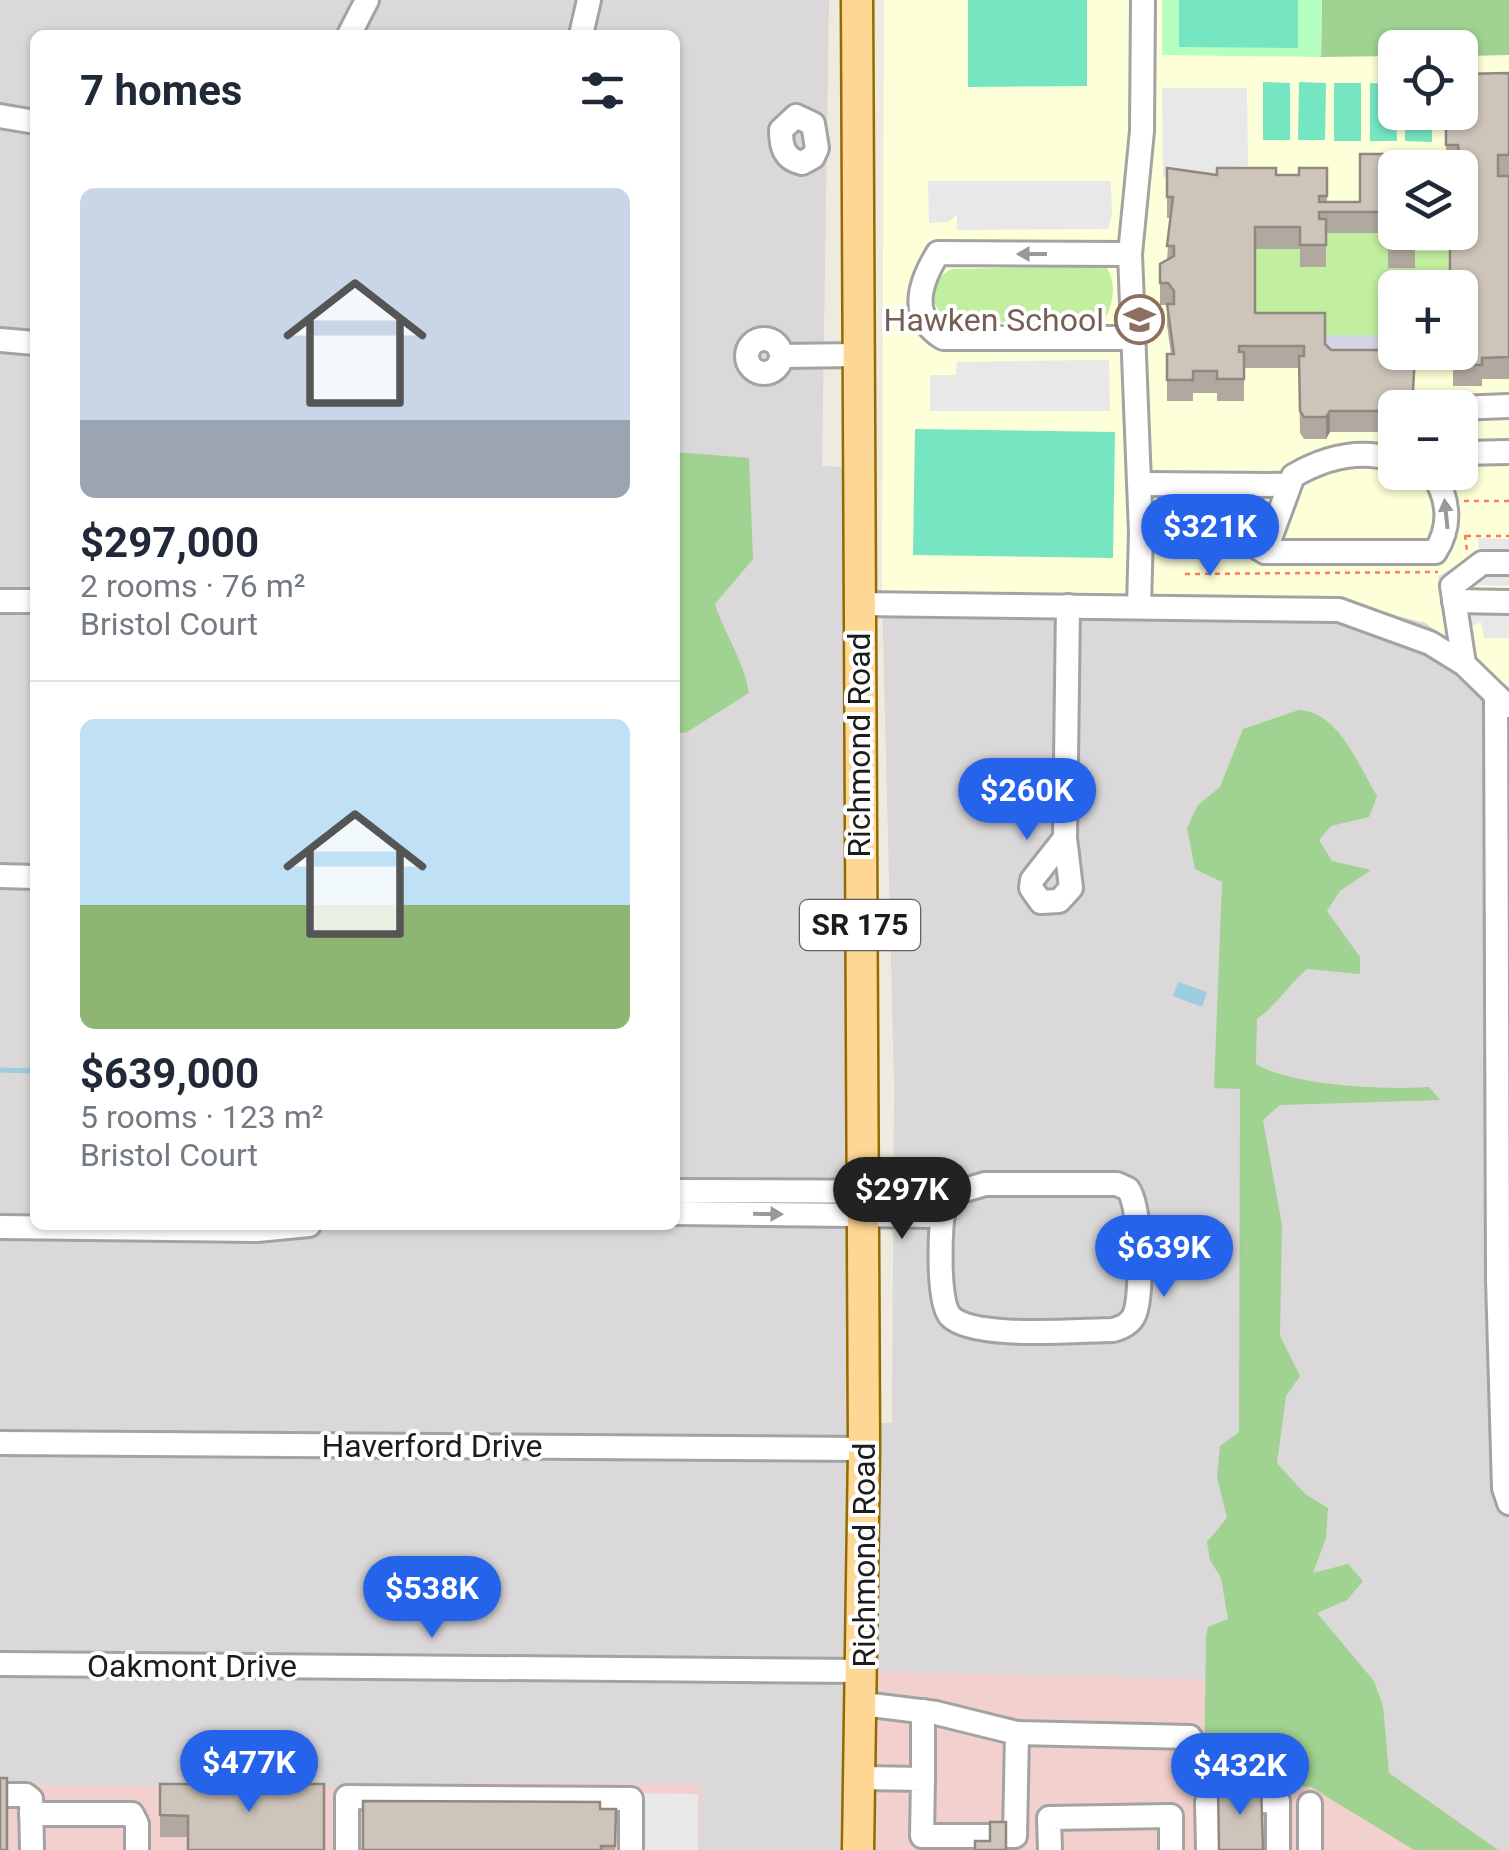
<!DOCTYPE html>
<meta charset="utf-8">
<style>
:root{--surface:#fff;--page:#f2f2f3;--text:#1f2937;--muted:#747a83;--line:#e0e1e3;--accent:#2563eb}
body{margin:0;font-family:Roboto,sans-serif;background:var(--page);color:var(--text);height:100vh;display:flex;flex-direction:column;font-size:38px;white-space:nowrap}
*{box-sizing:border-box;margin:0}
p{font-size:32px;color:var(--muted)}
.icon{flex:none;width:55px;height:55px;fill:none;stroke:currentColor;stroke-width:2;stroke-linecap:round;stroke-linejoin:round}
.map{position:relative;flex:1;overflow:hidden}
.sheet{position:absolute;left:30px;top:30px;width:650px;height:1200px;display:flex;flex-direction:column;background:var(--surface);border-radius:15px;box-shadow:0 2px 8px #0004}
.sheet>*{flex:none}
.fabs{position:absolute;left:1378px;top:30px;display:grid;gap:20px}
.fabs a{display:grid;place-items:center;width:100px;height:100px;border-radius:15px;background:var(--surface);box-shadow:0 2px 8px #0004;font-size:50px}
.price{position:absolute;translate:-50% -85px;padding:0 22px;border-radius:35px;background:var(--accent);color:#fff;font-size:32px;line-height:65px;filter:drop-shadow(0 2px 5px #0008)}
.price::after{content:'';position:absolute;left:50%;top:60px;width:30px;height:22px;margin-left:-15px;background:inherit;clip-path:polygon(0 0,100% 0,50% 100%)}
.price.active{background:#222;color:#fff}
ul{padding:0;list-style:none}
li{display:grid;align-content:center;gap:20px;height:530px;padding:0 50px}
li+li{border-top:2px solid var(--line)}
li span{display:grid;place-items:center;height:310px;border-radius:15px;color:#555}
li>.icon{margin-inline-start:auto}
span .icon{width:180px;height:180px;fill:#fffc;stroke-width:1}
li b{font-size:42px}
h2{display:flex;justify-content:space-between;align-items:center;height:120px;padding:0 50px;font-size:42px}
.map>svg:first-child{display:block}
.residential{fill:#dad8d8;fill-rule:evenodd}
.commercial{fill:#f1d0cd}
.education{fill:#fdffd8;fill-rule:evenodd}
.grass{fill:#c2eea0}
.forest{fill:#a0d291}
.park{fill:#b7fec1}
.pitch{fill:#76e5c1}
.parking{fill:#e8e8e8}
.plaza{fill:#d5d4e4}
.water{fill:#9ccde0}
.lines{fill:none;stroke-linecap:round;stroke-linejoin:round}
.stream{stroke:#9ccde0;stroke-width:5}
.minor-casing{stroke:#a3a3a3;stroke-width:28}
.major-casing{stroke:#936b00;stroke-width:35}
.path{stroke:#ff7a60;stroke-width:2.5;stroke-dasharray:5 5;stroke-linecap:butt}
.minor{stroke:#fff;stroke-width:22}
.major{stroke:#ffd794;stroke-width:30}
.wall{fill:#b1a99f;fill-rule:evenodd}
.shaded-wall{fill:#908982}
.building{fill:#cec4b9;stroke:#908982;stroke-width:2.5}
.oneway{fill:#999}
.labels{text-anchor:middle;stroke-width:8;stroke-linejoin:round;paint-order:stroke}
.shield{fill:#fff;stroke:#606060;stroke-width:2.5}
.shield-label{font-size:30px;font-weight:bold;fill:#1c1c1c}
.education-label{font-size:32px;fill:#785e54;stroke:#fff;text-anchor:end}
.street-label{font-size:32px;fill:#1c1c1c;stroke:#fff}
</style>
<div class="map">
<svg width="1509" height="1850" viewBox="0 0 1509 1850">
<rect width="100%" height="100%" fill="#eeeae0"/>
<path class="residential" d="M0,0H829L822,466L858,468L864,1423H892L894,1085L882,592L1341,602L1426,623L1509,687V1850H700V1784L476,1782L457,1788L0,1785ZM35,35H675V1225H35Z"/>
<g class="commercial">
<path d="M864,1671L1241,1680V1780L1311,1787L1436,1850H858Z"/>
<path d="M476,1782L701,1784L700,1850H0V1785L457,1788Z"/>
</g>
<path class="education" d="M884,0H1322L1321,56H1395V112H1460V56L1509,55V687L1426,623L1341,602L882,592ZM1395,168H1460V232H1395ZM1395,288H1460V352H1395ZM1395,408H1460V472H1395Z"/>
<g class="grass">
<path d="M1319,233H1395L1415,251H1450V287L1395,288V335H1255V249H1300V267H1325Z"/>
<path d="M1094,266L1106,267C1117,282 1114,306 1103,321L957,323L940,313L933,300L937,279L951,269Z"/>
</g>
<g class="forest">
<path d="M1322,0H1509V55L1460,56V48H1395V56L1321,57Z"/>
<path d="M675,452L749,458L753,559L715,604C725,636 744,660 749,693L687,732L675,734Z"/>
<path d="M1299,710C1339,712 1358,765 1377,796L1369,817L1331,826L1319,840L1332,861L1371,870L1340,891L1327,911L1360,957V974L1307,969C1288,985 1277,1005 1257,1019L1256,1064C1291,1086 1386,1090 1429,1087L1440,1100L1280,1105L1263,1120L1282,1225L1280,1336L1300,1376L1286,1396L1277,1463L1305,1494L1328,1508L1326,1538L1313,1573L1348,1564L1363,1581L1347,1600L1317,1613L1374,1681L1383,1706L1389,1773L1498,1850H1414L1311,1787L1204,1779L1206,1637L1208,1627L1228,1619L1221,1578L1210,1560L1207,1542L1227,1518L1217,1477L1220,1446L1239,1432L1240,1089L1214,1088L1222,882L1195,869L1187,828L1198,805L1220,787L1243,729Z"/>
</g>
<path class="park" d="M1162,0H1322L1321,57L1162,55Z"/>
<g class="pitch">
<path d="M968,0H1087V86L968,87Z"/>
<path d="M1179,0H1298V48L1179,47Z"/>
<path d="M1263,82L1290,83V140H1263Z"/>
<path d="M1299,82L1326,83L1325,140H1298Z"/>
<rect x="1334" y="83" width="27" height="58"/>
<path d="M1370,83L1395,84L1397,141H1370Z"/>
<path d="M1405,113H1432V142L1405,141Z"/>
<path d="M915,429L1115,432L1113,558L913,555Z"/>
</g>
<g class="parking">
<path d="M1162,88H1247L1248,166H1238L1239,177H1163Z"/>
<path d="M928,181H1111L1112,214L1108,229L957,230V215L948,222L929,223Z"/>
<path d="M1090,360H1109L1110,411H930V375H956L957,362Z"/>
<path d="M1478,538L1509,539V586L1464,585L1465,590H1509V638H1484L1481,622L1466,629L1445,627L1438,576L1479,552Z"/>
<path d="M622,1793L698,1794V1850H623Z"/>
</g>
<path class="plaza" d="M1325,335H1388L1389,366H1325Z"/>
<path class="water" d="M1178,982L1207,992L1202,1007L1173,996Z"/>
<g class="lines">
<path class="stream" d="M0,1070L35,1071"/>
<defs>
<g id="minor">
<path d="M349,35L367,0"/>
<path d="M581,35L589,0"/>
<path d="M0,116L35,122"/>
<path d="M796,116L813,124L817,148L813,157L802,163C784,159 781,147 781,130Z"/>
<path d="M1130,254L938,253C920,282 908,316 943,338H1131"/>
<circle cx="764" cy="356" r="17"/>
<path d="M0,340L35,343"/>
<path d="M781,356L858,355"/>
<path d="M1457,408L1509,406"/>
<path d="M1460,453L1509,452"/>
<path d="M1142,484L1289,485"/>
<path d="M1141,533L1130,254L1142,131L1143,0"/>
<path d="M1265,552L1293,476C1324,458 1359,448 1395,460"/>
<path d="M0,601H35"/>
<path d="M1454,601L1509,602"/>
<path d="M858,604L1339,610L1430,643L1464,664L1507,706"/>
<path d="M1139,606L1141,533L1236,535L1265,552H1435C1452,526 1449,498 1432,472"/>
<path d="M1464,664L1452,586L1482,563H1509"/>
<path d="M1496,696L1498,1279L1504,1488L1509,1503"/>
<path d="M1065,838L1071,888L1059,901L1041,902L1031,888L1032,880L1065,838L1068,606"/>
<path d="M0,876L35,877"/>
<path d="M985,1184H1117L1128,1189C1141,1207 1142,1287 1136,1310C1133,1322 1125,1327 1113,1330C1079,1330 973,1340 950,1316C937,1301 940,1228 944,1207L958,1192Z"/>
<path d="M675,1191L958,1192"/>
<path d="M675,1213L943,1216"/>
<path d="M0,1227L257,1230L309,1225"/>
<path d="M0,1443L864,1449"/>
<path d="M0,1664L864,1671"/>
<path d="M1017,1733L1190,1737"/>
<path d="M862,1778L923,1779L922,1836H1015L1017,1733L936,1713L863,1704"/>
<path d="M923,1779V1711"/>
<path d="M0,1795H26L31,1799L32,1850"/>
<path d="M1310,1804V1850"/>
<path d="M31,1814H132L137,1824V1850"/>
<path d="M347,1850V1797L631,1799V1850"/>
<path d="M1050,1850L1049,1818L1171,1816V1850"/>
<path d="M1208,1850L1207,1802L1278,1801V1850"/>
</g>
<path id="major" d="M857,0L864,1449L858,1850"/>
</defs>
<use href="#minor" class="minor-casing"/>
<use href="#major" class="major-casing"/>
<g class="path">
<path d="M1464,501H1509"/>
<path d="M1465,535L1467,551"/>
<path d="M1466,536H1509"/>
<path d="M1185,574L1438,572"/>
</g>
<use href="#minor" class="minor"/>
<use href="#major" class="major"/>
</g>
<g class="wall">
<path d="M1509,73V379H1482V386H1453V366H1415L1413,408H1395V439H1387L1384,432H1330L1326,439H1304L1300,433L1299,368H1244V401H1217V393H1193V401H1167V354H1171L1167,325V305H1160V264L1167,260L1170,218H1167V168L1217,175H1299L1327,168V202H1360L1439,159H1446V112ZM1460,168V232H1395ZM1326,233H1388V268H1415V250H1450L1460,352L1331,350L1325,344L1255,313V249H1300V267H1326Z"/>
<path d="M160,1784H324L188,1837H160Z"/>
<path d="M600,1809H616L615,1850H363Z"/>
</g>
<path class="shaded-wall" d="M1330,411V432L1326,439V417Z"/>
<g class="building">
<path d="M1509,73V155H1498V176H1509V357L1482,358V365H1453V352H1460V288H1450V232H1460V168H1395V212H1319V219H1326V245H1300V227H1255V313H1325V344L1331,350H1383L1389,344L1388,313H1395V352H1409V355H1415L1412,408H1395V418H1387L1384,411H1330L1326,417H1304L1300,411L1299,356H1304V346H1239V352H1244V379H1217V371H1193V380H1167V354H1174L1167,304H1174V291L1168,283H1160V264L1174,256V246H1167L1173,197H1167V168L1217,175V168H1276V175H1299V168H1327V196H1319V202H1360V154H1439V159H1460L1458,145H1446V112H1460V74Z"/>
<path d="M1388,219H1395V232H1415V246H1388Z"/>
<rect x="0" y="1778" width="7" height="72"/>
<path d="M160,1784H324V1850H188V1816L160,1815Z"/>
<path d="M1261,1785L1263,1850H1219L1218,1786Z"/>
<path d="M363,1801L600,1802V1809H616L615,1846H601V1850H363Z"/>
<path d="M990,1822H1006V1850H975V1841H990Z"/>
</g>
<defs><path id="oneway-solid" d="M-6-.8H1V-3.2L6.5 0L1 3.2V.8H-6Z" transform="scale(2.5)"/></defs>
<g class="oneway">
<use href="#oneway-solid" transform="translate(1032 254) rotate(-180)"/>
<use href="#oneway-solid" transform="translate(1446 514) rotate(-96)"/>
<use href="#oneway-solid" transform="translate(768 1214) rotate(1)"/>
</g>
<defs>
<symbol id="school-ring" viewBox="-11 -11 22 22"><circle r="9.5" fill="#fff" stroke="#8d6e63" stroke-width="1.5"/><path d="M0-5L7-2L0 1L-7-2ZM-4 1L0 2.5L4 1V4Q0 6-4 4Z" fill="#8d6e63"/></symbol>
</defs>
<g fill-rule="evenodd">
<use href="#school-ring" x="1112" y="292" width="55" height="55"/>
</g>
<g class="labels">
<rect class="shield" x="800" y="900" width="120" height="50" rx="8"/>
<g class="shield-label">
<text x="860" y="935">SR 175</text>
</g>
<g class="education-label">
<text x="1104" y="331">Hawken School</text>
</g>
<g class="street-label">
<text transform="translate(859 745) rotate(-90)" y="11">Richmond Road</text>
<text x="432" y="1457">Haverford Drive</text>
<text transform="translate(864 1555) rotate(-90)" y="11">Richmond Road</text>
<text x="192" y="1677">Oakmont Drive</text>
</g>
</g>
</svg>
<div class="fabs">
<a><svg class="icon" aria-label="locate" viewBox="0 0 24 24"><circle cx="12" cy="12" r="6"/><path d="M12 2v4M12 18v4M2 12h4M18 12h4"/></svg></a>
<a><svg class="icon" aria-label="layers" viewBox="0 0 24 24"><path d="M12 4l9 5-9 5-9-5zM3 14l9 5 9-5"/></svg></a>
<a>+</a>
<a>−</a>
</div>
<b class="price" style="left:1210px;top:579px">$321K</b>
<b class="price" style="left:1027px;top:843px">$260K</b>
<b class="price active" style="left:902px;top:1242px">$297K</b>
<b class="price" style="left:1164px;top:1300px">$639K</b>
<b class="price" style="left:432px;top:1641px">$538K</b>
<b class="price" style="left:249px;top:1815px">$477K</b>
<b class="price" style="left:1240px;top:1818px">$432K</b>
<section class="sheet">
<h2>7 homes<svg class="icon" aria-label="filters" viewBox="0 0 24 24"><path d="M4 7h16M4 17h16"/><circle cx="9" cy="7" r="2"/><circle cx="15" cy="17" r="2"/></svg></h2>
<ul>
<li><span style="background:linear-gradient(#c9d6e8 75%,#9aa5b1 0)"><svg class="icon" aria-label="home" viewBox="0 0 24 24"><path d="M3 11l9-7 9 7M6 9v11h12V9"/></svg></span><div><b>$297,000</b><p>2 rooms · 76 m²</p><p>Bristol Court</p></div></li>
<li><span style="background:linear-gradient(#bfe0f5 60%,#8fb573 0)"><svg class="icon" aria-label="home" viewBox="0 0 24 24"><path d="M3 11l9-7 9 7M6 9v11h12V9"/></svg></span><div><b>$639,000</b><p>5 rooms · 123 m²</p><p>Bristol Court</p></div></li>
</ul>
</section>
</div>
